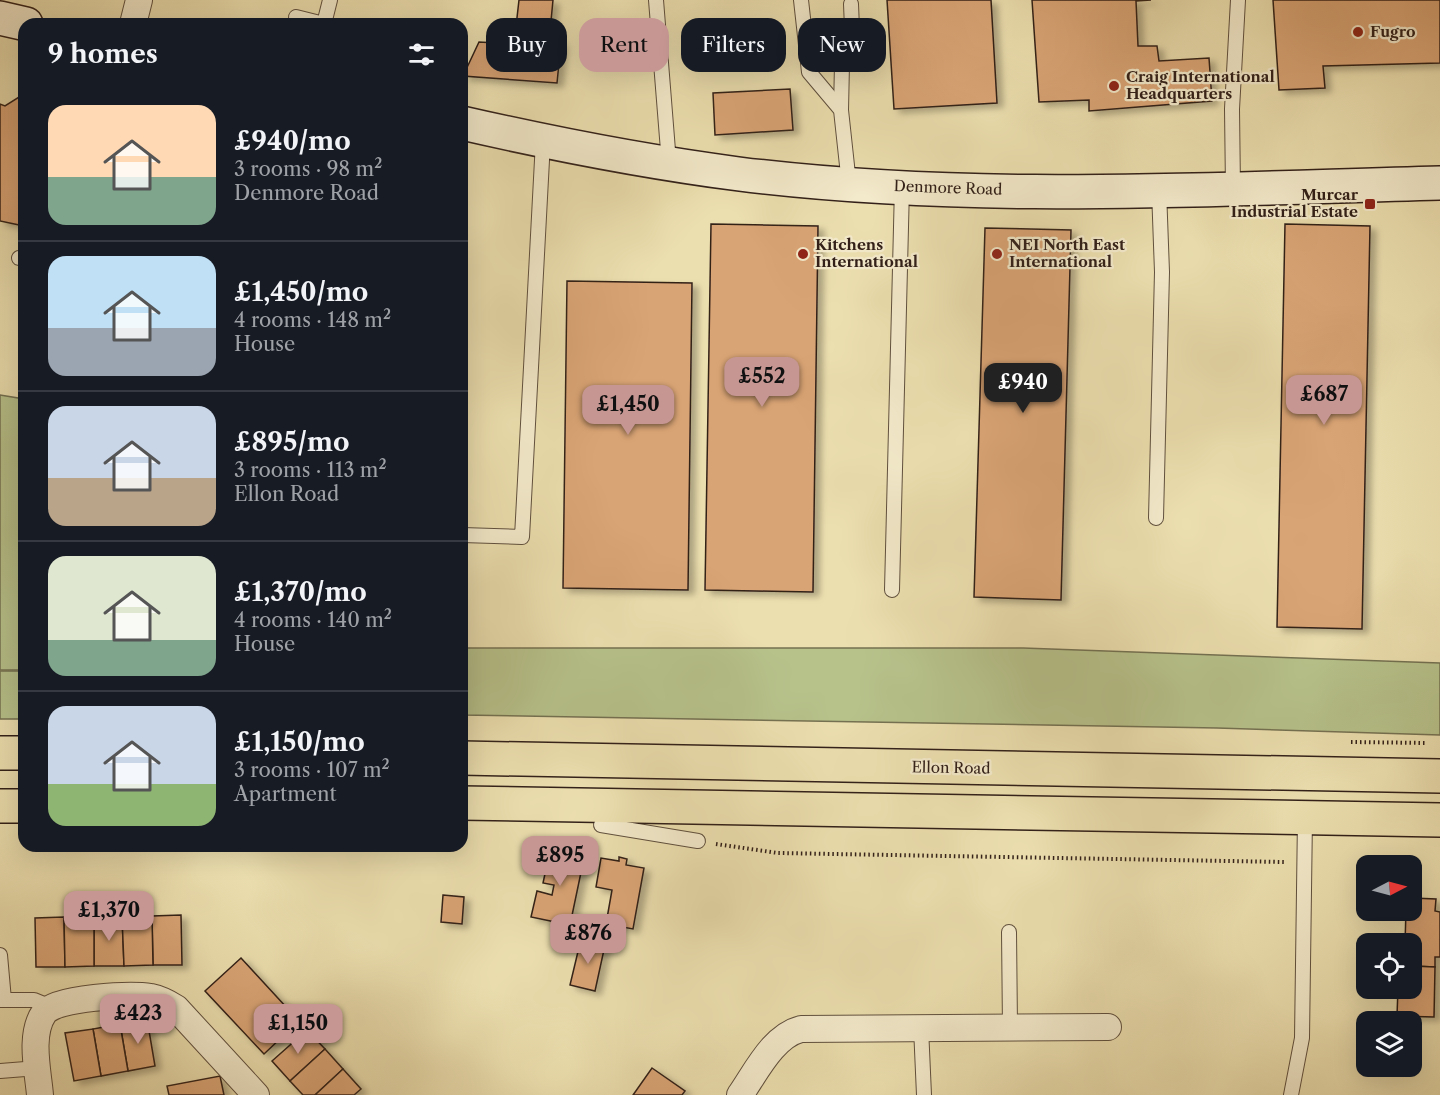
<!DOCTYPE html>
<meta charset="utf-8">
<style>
:root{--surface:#171b24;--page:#20242c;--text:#f1f3f6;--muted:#9ea1a6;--line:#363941;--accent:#c59692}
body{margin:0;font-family:"Libre Caslon Text",serif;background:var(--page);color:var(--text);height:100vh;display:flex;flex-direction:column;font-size:22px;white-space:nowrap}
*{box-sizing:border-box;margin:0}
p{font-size:20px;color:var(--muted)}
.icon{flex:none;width:33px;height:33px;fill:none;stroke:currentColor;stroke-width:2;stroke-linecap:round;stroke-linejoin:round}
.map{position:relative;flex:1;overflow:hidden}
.sheet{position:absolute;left:18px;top:18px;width:450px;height:834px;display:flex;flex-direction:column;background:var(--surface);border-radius:18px;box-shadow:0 6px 24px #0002}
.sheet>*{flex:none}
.hud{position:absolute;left:486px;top:18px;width:570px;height:54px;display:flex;gap:12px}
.needle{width:39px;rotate:84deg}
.buttons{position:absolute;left:1356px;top:855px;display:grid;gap:12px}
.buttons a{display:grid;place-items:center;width:66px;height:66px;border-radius:12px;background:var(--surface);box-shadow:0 6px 24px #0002;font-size:30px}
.price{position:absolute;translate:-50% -51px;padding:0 14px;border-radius:12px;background:var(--accent);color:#111;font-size:20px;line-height:39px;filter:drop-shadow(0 2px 3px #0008)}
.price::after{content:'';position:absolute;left:50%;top:36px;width:18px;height:14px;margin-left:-9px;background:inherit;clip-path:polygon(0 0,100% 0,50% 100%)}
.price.on{background:#222;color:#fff}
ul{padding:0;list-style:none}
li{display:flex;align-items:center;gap:18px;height:150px;padding:0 30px}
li+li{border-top:2px solid var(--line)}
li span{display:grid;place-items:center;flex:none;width:168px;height:120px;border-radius:18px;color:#555}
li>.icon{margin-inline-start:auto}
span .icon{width:72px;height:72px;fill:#fffc;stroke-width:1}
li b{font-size:26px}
h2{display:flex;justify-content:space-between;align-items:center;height:72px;padding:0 30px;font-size:26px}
.pill{padding:0 21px;border-radius:18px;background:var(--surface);box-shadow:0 6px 24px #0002;font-size:21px;line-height:54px}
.pill.on{background:var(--accent);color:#111}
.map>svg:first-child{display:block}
.green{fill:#b7c28b;stroke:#747152;stroke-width:1.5}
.building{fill:#d9a475;stroke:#322019;stroke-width:1.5;filter:url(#shadow)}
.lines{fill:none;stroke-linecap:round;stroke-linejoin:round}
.lane-casing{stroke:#60503e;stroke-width:16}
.street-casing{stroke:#60503e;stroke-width:28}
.secondary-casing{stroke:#322019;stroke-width:36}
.primary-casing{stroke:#322019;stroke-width:36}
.path{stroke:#322019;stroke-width:4;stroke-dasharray:1.5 3;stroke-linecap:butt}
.lane{stroke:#f3eacb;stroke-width:14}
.street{stroke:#f3eacb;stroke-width:26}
.secondary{stroke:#f3eacb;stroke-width:33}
.primary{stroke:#ecdfaf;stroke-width:33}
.poi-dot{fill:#8f2418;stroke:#f3eacb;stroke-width:2}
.labels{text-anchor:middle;stroke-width:4.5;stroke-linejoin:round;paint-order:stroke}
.poi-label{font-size:15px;font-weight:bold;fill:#322019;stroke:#f3eacb;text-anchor:start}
.street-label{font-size:15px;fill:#322019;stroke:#f3eacb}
</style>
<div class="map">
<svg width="1440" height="1095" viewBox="0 0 1440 1095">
<defs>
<filter id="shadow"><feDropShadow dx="6" dy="4" stdDeviation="3" flood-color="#0004"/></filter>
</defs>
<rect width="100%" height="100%" fill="#ecdfaf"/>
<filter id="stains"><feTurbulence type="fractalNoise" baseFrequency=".00333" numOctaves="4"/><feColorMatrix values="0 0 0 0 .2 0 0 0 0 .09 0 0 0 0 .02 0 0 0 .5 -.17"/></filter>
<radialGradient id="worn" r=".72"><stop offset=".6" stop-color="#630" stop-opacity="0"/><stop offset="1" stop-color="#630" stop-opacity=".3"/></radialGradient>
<g class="green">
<path d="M0,395L24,399V670H0Z"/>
<path d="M462,648H1023L1440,663V735L1217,728L462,715Z"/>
<rect x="0" y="671" width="24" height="48"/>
</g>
<g class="building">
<path d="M519,0H553L549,42L561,43L557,83L463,76L479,42L514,44Z"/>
<path d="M887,0H991L997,103L894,109Z"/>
<path d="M1032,0H1151L1136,1L1138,46H1157L1159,61L1209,58L1212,101L1089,111V100L1039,102Z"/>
<path d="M1273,0H1440V63L1323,66L1325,88L1279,90Z"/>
<path d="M790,89L793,130L715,135L713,93Z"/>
<path d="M19,97L24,105V226L0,221V104L5,106Z"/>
<path d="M711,224L818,226L813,592L705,590Z"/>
<path d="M1285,224L1370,226L1362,629L1277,627Z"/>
<path d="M985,228L1071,230L1061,600L974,597Z"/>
<path d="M567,281L692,283L688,590L563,588Z"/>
<path d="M565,844L574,846L572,856L584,858L570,925L531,917L537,891L552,895L554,885L543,883L550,851L562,853Z"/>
<path d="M619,857L627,859L626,865L644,868L633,929L606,924L612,890L596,887L601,858L619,861Z"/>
<path d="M443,895L464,897L462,924L441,922Z"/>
<path d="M1412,898L1436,899L1435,911L1440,912V957H1435V967L1412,966V944H1405L1406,910H1412Z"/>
<path d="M181,915L182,965H153L152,916Z"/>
<path d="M122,916L124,966H94V917Z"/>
<path d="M122,916H152L153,965L124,966Z"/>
<path d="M64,917L65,967H36L35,918Z"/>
<path d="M64,917H94V966L65,967Z"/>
<path d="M581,939L605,945L595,991L570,985Z"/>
<path d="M241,958L299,1021L264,1054L205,991Z"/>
<path d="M1412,966L1435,967L1434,1017L1397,1016L1398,988H1412Z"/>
<path d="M147,1019L155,1066L128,1071L120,1024Z"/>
<path d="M120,1024L128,1071L101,1076L93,1029Z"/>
<path d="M93,1029L101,1076L74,1081L65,1033Z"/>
<path d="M307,1030L325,1049L290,1081L272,1061Z"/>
<path d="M325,1049L343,1069L315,1095H303L290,1081Z"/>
<path d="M652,1068L685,1091L682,1095H633Z"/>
<path d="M343,1069L361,1089L354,1095H315Z"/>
<path d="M220,1076L224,1095H169L167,1086Z"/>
</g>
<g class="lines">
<defs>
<g id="lane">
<path d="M656,0L669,163"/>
<path d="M801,0L809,72L841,110L849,184"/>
<path d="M296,17L324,24"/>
<path d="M324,24L330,0"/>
<path d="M841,110L842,64L853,53L851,4"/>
<path d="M1233,189L1232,109L1238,0"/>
<path d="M19,258L24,259"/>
<path d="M1156,518L1162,272L1159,190"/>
<path d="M462,535L522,537L543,141"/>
<path d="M892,590L902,187"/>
<path d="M601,825L698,841"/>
<path d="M1009,932L1010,1027"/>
<path d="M0,955L4,1000"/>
<path d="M0,1000H34L51,1007"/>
<path d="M921,1027L924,1095"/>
<path d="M0,1071L38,1068"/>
<path d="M1291,1095L1302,1038L1305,817"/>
</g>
<g id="street">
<path d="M133,24L139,0"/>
<path d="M40,1095C38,1071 29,1035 44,1013C56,997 131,994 151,997C161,999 168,1003 176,1008L256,1095"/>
<path d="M740,1095C756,1072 773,1036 801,1029L1108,1027"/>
</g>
<g id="secondary">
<path d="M0,18L26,24"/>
<path d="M462,123C554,144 646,162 739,174C971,203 1207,189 1440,183"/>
</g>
<g id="primary">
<path d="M0,753H24"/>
<path d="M462,758L1440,776"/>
<path d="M462,803L1440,820"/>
<path d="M0,806H24"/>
</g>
</defs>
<use href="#lane" class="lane-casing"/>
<use href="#street" class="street-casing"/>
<use href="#secondary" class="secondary-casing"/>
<use href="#primary" class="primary-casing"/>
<g class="path">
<path d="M1351,742L1427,743"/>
<path d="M716,844L778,853L1284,862"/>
</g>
<use href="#lane" class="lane"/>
<use href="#street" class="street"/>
<use href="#secondary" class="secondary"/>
<use href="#primary" class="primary"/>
</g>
<g class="poi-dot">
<circle cx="1358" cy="32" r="6"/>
<circle cx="1114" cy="86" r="6"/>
<rect x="1364" y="198" width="12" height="12" rx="3"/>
<circle cx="803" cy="254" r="6"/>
<circle cx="997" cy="254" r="6"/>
</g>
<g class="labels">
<g class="poi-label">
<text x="1370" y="37">Fugro</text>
<text x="1126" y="82">Craig International<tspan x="1126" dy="17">Headquarters</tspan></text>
<text x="1358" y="200" text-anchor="end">Murcar<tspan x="1358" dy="17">Industrial Estate</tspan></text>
<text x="815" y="250">Kitchens<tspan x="815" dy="17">International</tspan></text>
<text x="1009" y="250">NEI North East<tspan x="1009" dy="17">International</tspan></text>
</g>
<g class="street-label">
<text transform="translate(948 188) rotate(2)" y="5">Denmore Road</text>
<text transform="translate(951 768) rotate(1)" y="5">Ellon Road</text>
</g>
</g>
<rect width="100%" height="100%" filter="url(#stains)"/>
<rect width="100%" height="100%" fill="url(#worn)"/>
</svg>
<div class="buttons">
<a><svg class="needle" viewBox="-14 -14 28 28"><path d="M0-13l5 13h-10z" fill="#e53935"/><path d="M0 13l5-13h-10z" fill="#9ea1a6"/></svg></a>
<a><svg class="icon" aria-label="locate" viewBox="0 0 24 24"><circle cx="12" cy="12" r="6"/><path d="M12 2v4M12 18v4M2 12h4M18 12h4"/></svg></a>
<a><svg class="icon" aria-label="layers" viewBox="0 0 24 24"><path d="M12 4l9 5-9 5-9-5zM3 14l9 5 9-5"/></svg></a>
</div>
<b class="price" style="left:762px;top:408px">£552</b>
<b class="price on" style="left:1023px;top:414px">£940</b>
<b class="price" style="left:1324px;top:426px">£687</b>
<b class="price" style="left:628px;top:436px">£1,450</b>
<b class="price" style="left:560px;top:887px">£895</b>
<b class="price" style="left:109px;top:942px">£1,370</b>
<b class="price" style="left:588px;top:965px">£876</b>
<b class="price" style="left:138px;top:1045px">£423</b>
<b class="price" style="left:298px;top:1055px">£1,150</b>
<div class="hud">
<a class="pill">Buy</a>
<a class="pill on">Rent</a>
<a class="pill">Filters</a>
<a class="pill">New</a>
</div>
<section class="sheet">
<h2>9 homes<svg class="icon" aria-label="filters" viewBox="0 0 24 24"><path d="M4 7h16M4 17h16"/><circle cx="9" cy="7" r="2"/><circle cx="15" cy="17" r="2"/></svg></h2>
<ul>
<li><span style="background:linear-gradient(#ffd9b3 60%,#7fa58c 0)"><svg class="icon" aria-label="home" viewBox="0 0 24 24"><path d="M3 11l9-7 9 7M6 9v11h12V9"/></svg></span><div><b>£940/mo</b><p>3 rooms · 98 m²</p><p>Denmore Road</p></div></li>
<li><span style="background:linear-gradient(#bfe0f5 60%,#9aa5b1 0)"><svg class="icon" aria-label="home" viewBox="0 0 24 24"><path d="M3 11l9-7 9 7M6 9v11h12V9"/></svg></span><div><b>£1,450/mo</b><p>4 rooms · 148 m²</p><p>House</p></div></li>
<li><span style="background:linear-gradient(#c9d6e8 60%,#b9a48a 0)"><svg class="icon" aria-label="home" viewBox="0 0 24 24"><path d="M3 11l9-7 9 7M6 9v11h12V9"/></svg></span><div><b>£895/mo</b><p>3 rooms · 113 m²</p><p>Ellon Road</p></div></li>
<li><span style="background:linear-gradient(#dfe7d0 70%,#7fa58c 0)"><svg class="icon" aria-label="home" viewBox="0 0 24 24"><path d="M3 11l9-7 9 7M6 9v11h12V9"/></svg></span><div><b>£1,370/mo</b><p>4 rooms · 140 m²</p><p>House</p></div></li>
<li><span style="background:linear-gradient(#c9d6e8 65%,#8fb573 0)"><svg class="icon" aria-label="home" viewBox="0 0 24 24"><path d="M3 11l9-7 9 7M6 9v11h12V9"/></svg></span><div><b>£1,150/mo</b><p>3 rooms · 107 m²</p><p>Apartment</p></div></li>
</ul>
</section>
</div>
